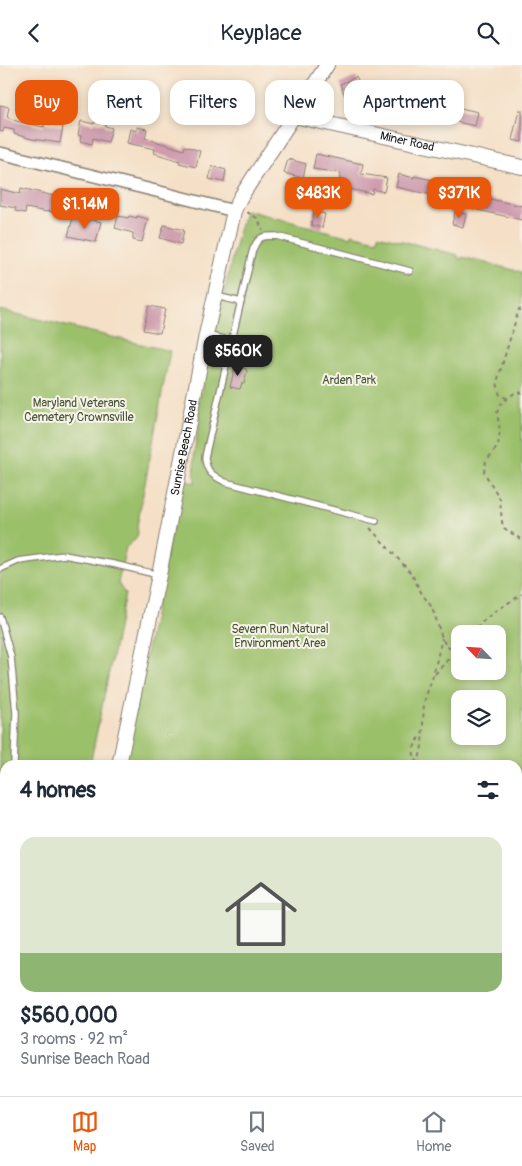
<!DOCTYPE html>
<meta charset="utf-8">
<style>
:root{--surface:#fff;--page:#f6f6f7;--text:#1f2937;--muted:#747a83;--line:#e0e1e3;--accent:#ea580c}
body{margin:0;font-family:Pangolin,sans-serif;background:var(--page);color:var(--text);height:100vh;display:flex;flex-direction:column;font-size:19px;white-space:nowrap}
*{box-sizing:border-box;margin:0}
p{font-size:16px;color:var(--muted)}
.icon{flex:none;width:28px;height:28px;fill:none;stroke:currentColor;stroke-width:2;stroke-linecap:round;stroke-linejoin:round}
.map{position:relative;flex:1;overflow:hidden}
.sheet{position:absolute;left:0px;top:695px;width:522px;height:336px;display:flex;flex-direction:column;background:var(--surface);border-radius:15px 15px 0 0;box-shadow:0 2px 8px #0003}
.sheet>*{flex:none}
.guide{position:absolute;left:15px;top:15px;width:492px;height:45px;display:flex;gap:10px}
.needle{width:32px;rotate:295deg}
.fabs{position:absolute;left:451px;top:560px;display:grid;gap:10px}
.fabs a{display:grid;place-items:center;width:55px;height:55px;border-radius:10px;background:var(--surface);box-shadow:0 2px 8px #0003;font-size:25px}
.price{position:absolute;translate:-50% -42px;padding:0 11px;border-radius:10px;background:var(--accent);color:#fff;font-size:16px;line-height:32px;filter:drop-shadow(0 1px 2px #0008)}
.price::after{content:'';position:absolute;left:50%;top:30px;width:15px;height:11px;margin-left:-8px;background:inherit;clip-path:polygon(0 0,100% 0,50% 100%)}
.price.selected{background:#222;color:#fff}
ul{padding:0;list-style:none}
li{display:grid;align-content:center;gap:10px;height:265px;padding:0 20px}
li span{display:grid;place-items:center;height:155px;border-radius:15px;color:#555}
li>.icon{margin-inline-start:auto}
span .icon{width:90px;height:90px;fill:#fffc;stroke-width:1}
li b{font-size:21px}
h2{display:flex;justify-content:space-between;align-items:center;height:60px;padding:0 20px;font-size:21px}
.tag{padding:0 18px;border-radius:15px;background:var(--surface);box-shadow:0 2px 8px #0003;font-size:18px;line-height:45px}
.tag.selected{background:var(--accent);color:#fff}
header{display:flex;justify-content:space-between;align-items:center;height:65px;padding:0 20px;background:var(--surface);font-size:22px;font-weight:600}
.dock{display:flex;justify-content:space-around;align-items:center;height:70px;border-top:1px solid var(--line);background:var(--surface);font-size:14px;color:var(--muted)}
.dock a{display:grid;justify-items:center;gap:2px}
.dock .selected{color:var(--accent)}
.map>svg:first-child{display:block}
.green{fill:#9bc06b;stroke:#5c6e44;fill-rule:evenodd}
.building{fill:#ce9cae}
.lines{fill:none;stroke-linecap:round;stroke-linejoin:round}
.service-casing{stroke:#887e72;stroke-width:8}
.minor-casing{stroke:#887e72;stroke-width:14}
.tertiary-casing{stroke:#887e72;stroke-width:16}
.path{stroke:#887e72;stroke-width:2;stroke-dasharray:4 4;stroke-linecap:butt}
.service{stroke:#fff;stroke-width:5.5}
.minor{stroke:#fff;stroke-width:11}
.tertiary{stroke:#fff;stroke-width:14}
.labels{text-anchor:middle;stroke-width:4;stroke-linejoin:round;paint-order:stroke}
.street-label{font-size:12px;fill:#1c1c1c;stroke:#f7f3e8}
.park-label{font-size:12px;fill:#485538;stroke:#f7f3e8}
</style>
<header><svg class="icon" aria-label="back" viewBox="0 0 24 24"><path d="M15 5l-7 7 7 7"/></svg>Keyplace<svg class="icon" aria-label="search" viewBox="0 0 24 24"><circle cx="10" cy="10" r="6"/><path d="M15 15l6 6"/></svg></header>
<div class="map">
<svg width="522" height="1031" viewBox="0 0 522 1031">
<rect width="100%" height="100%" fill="#f7f3e8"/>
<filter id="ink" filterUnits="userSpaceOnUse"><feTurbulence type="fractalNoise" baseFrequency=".02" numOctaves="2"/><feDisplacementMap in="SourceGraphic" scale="10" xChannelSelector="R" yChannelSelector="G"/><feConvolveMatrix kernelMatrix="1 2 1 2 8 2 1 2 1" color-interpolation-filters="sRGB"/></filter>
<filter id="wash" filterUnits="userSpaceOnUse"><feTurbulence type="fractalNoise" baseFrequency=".0096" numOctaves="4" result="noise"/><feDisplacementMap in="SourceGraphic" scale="20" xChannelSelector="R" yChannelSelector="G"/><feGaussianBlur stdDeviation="1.12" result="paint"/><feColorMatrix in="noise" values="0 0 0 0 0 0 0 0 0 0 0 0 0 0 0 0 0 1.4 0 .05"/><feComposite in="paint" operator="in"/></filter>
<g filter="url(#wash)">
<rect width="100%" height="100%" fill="#f5e0c7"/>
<g class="green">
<path d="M246,145L350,172L351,169L377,175L378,170L458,190V193L461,194L462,192L522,207V1031H0L5,1021V1026H518V700H123L182,415L195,418L194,387L200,354L195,352L238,168ZM460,569H498V606H460ZM460,634H498V671H460Z"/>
<path d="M0,245L170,286L137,461L138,468L136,474L126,482L118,518L125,529L90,700H5V943L0,953Z"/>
</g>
<g id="blocks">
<g class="building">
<path d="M356,12L368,38L356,44L350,29L345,31L340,19Z"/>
<path d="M435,25L445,28L444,32L454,34L453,40L460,43L478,47L475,61L457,57L458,49L431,44Z"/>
<path d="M191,34L210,38L208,40L224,42L223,48L226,49L224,56L211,54L213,48L192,44L193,43L189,42Z"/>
<path d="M0,40L9,42L7,52L16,56L44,62V58L63,62L60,78L32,74L14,69V65L4,63L3,67L0,66Z"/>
<path d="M519,45H522V77L512,75Z"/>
<path d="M81,56L94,59V57L105,59V61L112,63L108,77L93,73L92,79L80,76L81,71L78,70Z"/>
<path d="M137,62L147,64L145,73L184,85L185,81L200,86L196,102L179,98L180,96L154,88L155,84L127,78L130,64L137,66Z"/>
<path d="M316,89L363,99L361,109L387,113L384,127L373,124L372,129L345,123L344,117H339L341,108L313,104Z"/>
<path d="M288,94L306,99L303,113L284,108Z"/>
<path d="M212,101L226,105L224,117L209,114Z"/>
<path d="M399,109L414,113V111L442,117V116L462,122L458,140L431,133L432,130L396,122Z"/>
<path d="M21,123L62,133L61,138H66L63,149L47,146V147L26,143L25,148L15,146L16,143L0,140V124L20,129Z"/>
<path d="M476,131L522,141V155L473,144Z"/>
<path d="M314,146L325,149L322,163L311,160Z"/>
<path d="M455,147L466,149L463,162L452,159Z"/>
<path d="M118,151L128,153L129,151L137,153V151L148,154L142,177L133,175V168L115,163Z"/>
<path d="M73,153L89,156V154L101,157L96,177L68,171Z"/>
<path d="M164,160L184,165L181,179L160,173Z"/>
<path d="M149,241L165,244L160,268L143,265Z"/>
<path d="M235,301L245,303V304L247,305L244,319L242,318L240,324L230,322Z"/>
</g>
</g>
</g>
<g filter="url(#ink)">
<use href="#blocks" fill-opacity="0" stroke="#887e72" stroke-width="1"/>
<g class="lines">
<defs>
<g id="service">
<path d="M216,231L241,237"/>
<path d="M206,270L232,276"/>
<path d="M376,456L225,417C212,410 206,407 205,392L249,201C251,192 253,176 263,172C267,171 272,171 276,171L410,206"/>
<path d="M0,504L18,496L64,490L113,499L159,510"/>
<path d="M0,552L11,592L16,648L14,700"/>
<path d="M0,764L5,746"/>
<path d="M0,791C4,801 6,810 0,820"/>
</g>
<path id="minor" d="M0,88L160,127L234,146"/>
<g id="tertiary">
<path id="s1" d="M294,51L522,102"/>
<path id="s2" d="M119,700L159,510L206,270L234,146L240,133L327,0"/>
<path d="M0,1014L5,1004"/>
</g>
</defs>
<use href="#service" class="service-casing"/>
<use href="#minor" class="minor-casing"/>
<use href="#tertiary" class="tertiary-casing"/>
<g class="path">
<path d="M247,147L257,153L263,165"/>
<path d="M522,328L516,327L500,339L497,348L500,366L498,381L486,396L484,407L500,434L502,457L504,463L522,475"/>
<path d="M507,333L500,331L497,317L519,244L522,245"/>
<path d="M370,463L411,508L422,529L431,541L435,551L442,573L446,581L453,585L458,583"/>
<path d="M471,569C485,551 504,541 522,529"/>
<path d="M435,609L460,581"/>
<path d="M418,698C410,686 414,681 422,669"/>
<path d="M322,700V699"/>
<path d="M418,700L422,681L424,637L433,611L442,573"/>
<path d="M518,714L522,711"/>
<path d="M518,750L519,765L522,770"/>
<path d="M518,895L522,889"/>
<path d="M518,944L522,948"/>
<path d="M518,979L522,971"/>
<path d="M88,1031L90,1026"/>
<path d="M487,1031L489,1026"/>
</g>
<use href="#service" class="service"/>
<use href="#minor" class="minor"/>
<use href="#tertiary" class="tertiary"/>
</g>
</g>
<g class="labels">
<g class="street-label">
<text dy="4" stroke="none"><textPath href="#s1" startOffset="116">Miner Road</textPath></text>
<text dy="4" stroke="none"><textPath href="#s2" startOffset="324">Sunrise Beach Road</textPath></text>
</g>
<g class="park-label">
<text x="349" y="319">Arden Park</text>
<text x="79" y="342">Maryland Veterans<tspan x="79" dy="14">Cemetery Crownsville</tspan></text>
<text x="280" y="568">Severn Run Natural<tspan x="280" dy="14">Environment Area</tspan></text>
</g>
</g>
</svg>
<div class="fabs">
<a><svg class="needle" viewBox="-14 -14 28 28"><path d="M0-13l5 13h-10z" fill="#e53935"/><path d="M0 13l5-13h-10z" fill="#747a83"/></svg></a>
<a><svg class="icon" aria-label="layers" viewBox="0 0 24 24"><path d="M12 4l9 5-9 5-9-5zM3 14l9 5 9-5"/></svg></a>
</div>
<b class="price" style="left:318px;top:154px">$483K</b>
<b class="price" style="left:459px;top:154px">$371K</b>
<b class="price" style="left:85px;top:165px">$1.14M</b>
<b class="price selected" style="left:238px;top:312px">$560K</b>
<div class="guide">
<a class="tag selected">Buy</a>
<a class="tag">Rent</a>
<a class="tag">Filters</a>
<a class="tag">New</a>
<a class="tag">Apartment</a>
</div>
<section class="sheet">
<h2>4 homes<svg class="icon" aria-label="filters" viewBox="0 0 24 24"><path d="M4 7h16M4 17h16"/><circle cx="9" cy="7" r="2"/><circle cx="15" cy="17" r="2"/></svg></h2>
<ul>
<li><span style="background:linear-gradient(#dfe7d0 75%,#8fb573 0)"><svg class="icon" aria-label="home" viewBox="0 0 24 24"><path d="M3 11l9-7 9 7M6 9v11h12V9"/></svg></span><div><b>$560,000</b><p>3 rooms · 92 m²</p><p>Sunrise Beach Road</p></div></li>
</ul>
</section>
</div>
<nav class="dock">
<a class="selected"><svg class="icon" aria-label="map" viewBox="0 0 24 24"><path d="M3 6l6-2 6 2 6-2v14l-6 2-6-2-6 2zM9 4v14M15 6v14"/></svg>Map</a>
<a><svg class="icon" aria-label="saved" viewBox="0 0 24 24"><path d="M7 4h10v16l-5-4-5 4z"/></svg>Saved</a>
<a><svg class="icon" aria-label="home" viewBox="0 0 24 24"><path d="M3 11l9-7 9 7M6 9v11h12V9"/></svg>Home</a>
</nav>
